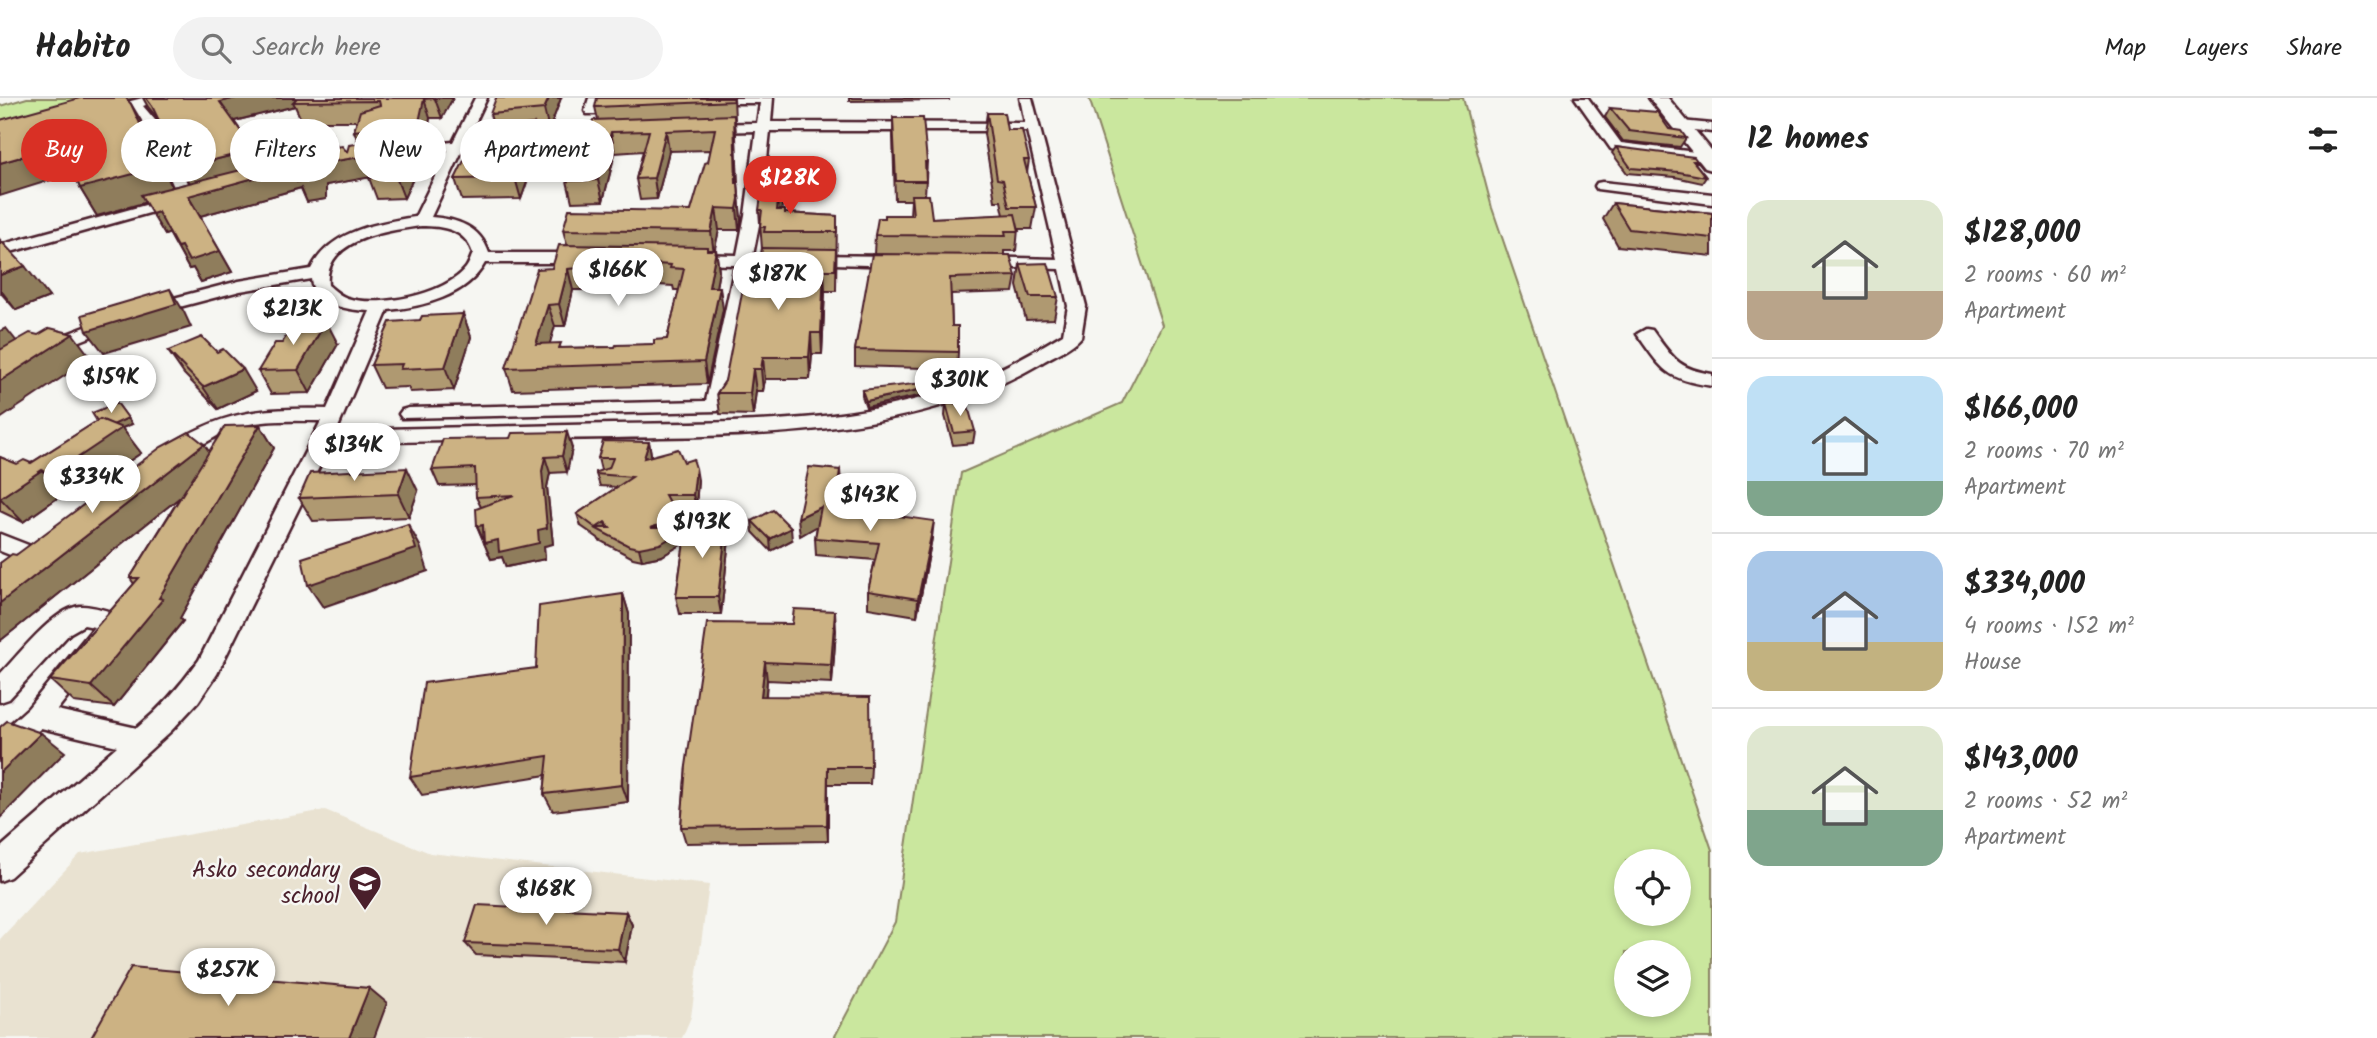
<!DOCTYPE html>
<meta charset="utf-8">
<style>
:root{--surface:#fff;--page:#f2f2f2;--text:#222;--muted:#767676;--line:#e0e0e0;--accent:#d93025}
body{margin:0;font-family:Kalam,sans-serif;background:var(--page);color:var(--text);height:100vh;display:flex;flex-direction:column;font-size:26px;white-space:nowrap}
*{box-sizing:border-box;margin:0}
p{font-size:23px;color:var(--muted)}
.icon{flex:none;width:38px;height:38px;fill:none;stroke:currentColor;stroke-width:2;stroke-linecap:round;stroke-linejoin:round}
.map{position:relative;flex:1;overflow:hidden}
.details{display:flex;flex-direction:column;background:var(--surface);width:665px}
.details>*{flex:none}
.banner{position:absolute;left:21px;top:21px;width:665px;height:63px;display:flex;gap:14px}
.fabs{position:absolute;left:1614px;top:751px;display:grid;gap:14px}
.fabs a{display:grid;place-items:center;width:77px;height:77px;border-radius:50%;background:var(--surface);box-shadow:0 4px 10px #0003;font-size:35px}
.price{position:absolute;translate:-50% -60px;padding:0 16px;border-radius:24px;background:#fff;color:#222;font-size:23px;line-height:46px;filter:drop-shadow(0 2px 4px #0008)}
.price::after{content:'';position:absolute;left:50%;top:42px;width:21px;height:16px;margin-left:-10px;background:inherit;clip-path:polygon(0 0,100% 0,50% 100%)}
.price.current{background:var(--accent);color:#fff}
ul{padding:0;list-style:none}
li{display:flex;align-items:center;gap:21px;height:175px;padding:0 35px}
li+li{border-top:2px solid var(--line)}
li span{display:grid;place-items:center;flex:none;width:196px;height:140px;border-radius:21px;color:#555}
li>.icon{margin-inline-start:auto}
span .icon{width:84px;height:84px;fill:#fffc;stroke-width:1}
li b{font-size:30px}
h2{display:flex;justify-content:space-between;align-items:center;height:84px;padding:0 35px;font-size:30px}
.tag{padding:0 24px;border-radius:32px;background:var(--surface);box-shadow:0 4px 10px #0003;font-size:24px;line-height:63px}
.tag.current{background:var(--accent);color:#fff}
header{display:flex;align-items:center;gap:42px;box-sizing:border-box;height:98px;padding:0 35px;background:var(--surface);border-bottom:2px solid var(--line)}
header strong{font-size:33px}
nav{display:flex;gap:38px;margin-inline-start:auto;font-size:24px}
.search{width:490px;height:63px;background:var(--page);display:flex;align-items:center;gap:18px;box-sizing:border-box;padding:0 24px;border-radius:38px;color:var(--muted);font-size:26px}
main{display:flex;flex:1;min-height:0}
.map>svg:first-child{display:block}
.built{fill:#e9e2d1}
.green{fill:#cae79e;stroke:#8a8364;stroke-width:2;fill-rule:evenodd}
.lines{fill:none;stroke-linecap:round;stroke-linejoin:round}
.street-casing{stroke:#4a1f2b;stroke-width:5}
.secondary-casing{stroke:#4a1f2b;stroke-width:5}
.street{fill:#f6f6f2;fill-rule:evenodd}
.secondary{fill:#f6f6f2;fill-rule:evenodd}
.wall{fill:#af9971;stroke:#4a1f2b;stroke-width:2;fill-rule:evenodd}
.shaded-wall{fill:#8f7d5c;stroke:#4a1f2b;stroke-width:2}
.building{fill:#ccb283;stroke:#4a1f2b;stroke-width:2;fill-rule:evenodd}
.labels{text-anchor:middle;stroke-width:5;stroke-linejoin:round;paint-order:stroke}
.near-poi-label{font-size:23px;fill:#4a1f2b;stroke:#f6f6f2;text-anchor:end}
</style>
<header>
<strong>Habito</strong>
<div class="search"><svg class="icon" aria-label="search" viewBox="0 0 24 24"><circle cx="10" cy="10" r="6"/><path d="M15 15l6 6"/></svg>Search here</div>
<nav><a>Map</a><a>Layers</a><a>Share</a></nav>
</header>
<main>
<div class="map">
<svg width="1712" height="940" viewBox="0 0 1712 940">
<rect width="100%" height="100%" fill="#f6f6f2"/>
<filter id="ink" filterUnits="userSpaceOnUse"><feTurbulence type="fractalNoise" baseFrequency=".0143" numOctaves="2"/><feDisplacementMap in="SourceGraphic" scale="14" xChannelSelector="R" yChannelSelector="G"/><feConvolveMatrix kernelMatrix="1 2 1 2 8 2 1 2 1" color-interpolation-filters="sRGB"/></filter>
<g filter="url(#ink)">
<path class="built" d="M325,712L430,755L709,787L691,919L682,940H0V841L80,756Z"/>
<g class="green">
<path d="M27,0H136L0,29V8Z"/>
<path d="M1089,0H1463L1492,110L1712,752V940H834L895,824L961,375L1122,305L1162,227ZM1626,763H1678V816H1626ZM1626,854H1678V906H1626Z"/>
</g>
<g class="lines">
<defs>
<g id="street">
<path d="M143,0H164L143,8L161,29L194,100L192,103L0,157V147L178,98L148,30L132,11L103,18L96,14L98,11Z"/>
<path d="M475,0H487L467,42L610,31L617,35L610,39L463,51L431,119C457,121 480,128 489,155H584L592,160L584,165H485C467,198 422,209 388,212L337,332C429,330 521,328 613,326C727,324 850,328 959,288C996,275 1030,256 1063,236L1068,208L1060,171L982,169L974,164L982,159L1057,161L1027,33H770L761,117L753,157L765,159L767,162L765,165L751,167L725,304L718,313L402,320L399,316L402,312L409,310L706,303L735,167L688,166L680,161L688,156L737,157L745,117L756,33L707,34L700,30L707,26L757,25L760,5H704L698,0H773L771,24L1025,25L1020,0H1032L1086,208L1081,239C1072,250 1054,257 1041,265C914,340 755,337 612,340C518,341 425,344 331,345L217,576L198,604L171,633L10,779L0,783V750L117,648L41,630L9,659L0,663V635L28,610L94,529L84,527L70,535L9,601L0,604V576C18,558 54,510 80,508C91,507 108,513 118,516L122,523L115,538L57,612L137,630C161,610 181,587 199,562L321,323C289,323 257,320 227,333C210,340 179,365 163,361L160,356L163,351C223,313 257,310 327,311L370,213C349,212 313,208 311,181L240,193L149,217L140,212L143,208L239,183L311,171C329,133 377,125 415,119L448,52L393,58L386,54L393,50L453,44ZM421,128C443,128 465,131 473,155C471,160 469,166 466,170C445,197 378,210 347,200C339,197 334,192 328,187C323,141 386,133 421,128Z"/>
<path d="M589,0H601L597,16H587L585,13Z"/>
<path d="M1575,0H1588L1621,45L1712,56V64L1623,55L1611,51Z"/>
<path d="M1681,23L1712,26V34L1676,30L1674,27Z"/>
<path d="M1602,84L1712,96V106L1597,91L1595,88L1597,85Z"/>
<path d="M807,157L899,158L907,163L899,168L801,165L799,162L801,159Z"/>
<path d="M117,217L123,218L126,222L123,226L50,255L0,286V272L38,247Z"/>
<path d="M1646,231L1652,232C1672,259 1677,271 1712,276V288C1666,281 1663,273 1637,236Z"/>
<path d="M0,436L41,452L44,458L41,464L33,466L0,453Z"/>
</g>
<path id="secondary" d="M1649,0H1668L1712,53V72L1705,70Z"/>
</defs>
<use href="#street" class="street-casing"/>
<use href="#secondary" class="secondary-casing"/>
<use href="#street" class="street"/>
<use href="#secondary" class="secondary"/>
</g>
<g class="wall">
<path d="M143,0H453L442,20H430L426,44L420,45L424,57L404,100L377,101L369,80L370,79L326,87V101L307,104L301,90L200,118L232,174L201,184L193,170L189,171L169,135L165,137L146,104L97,118L80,90L74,75L146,31L172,89L190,85L160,23L148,9ZM295,8L302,24L316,23L248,43L234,23ZM321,23H357L354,33L359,46L347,54L337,49L331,35Z"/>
<path d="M561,0L549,32L536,33L540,47L521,101L462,102L455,81L494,31L490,16Z"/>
<path d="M734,0L738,85L741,122L739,132H719L714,152H716L719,173L716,189L723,211L707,286L513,292L506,270L552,170L567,147L563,132L691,113L708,64L711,52L669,53L657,101L640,102L636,81L643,53L615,55L603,103L572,104L567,83L588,36L598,22L595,9ZM643,186L673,188L674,192H679L667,241L654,246L615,249L562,250L549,246L555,228H565L573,192H583L584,188Z"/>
<path d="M849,0H949V2L849,3Z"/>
<path d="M1610,10L1669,31L1686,40L1680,49L1623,43L1605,19Z"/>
<path d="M987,15L1007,32L1029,62L1027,75L1036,109L1032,131H1018L1016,153H1004V157L1016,178L1013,194L951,196L952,228L958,254L957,271L855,268V252L874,156L875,137L885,120L910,117L911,102H895L893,39V20L927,64L925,97L932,120L1004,117L1001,103H995L984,36Z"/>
<path d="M1616,49L1697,63L1695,65L1706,79L1702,85L1675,79L1627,75L1612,55Z"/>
<path d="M1613,105L1712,115V158L1618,148L1603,121Z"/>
<path d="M782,106L781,112L785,115L837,118L836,193H825L822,256H812L810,281H765L763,293H756L753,317L720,316L717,295L725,283L757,190L762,151L759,112Z"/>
<path d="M0,142L49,199L16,212L0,194Z"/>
<path d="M1020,166L1058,199L1054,221L1026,222L1017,188Z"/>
<path d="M463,216L471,239L454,292L410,294L408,289L382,290L371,267L420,222Z"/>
<path d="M338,246L310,295L271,296L258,273Z"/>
<path d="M168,253L217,254L256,293L218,311L184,276Z"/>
<path d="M923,291V297L866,309L862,298V292Z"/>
<path d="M117,305L132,326L122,330L141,355L73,401L63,396L23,424L0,413V359L17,366L31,365L97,323Z"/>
<path d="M946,306L975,333L973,345L953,347L945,318Z"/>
<path d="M260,327L274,350L180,520L183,523L114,609L74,604L50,582L134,486L130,480L180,399L0,543V465L16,457Z"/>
<path d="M510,340L572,350L567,374L550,375L547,389L553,446L544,448L545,461L506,469L502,459L491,461L477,428L481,409L476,399V387L439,388L432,372Z"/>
<path d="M649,344L651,356V359L684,364L698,382L696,408L671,409L679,430L729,441L721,516H680L676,499L684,445L662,458L642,462L633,460L599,442L598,440L581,428L577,416L617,389L600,388L596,376L601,372L598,360Z"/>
<path d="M840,372L841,386L860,387L859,412L932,440L917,518L868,510V493L875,462L816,457L815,440L817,428L800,438Z"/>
<path d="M418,393L409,419L313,423L299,400Z"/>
<path d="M752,423L792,442L771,453L753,434Z"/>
<path d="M623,496L629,516L628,704L553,713L544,696L546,677L422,697L410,679L536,570Z"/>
<path d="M792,526L836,532L832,585L767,582L766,598L871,669L870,686H828V743L686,745L681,729L686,668Z"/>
<path d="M626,814L632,827L625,864L476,857L465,845Z"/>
</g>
<g class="shaded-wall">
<path d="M236,0H298L293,4L295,8L230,24L220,4Z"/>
<path d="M436,0H453L442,20L435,1Z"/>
<path d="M549,0H561L549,32L544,11Z"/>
<path d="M424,1L430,20L426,44L420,45L424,57L404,100L396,79L412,46L362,53L354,33Z"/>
<path d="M131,6L146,31L175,96L97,118L80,90Z"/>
<path d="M734,17L736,37L738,106L736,85Z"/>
<path d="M534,26L540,47L521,101L515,80Z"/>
<path d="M666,33L669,53L657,101L654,80Z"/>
<path d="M611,34L615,55L603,103L598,82Z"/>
<path d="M331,35L340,56L193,91L182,70L301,40Z"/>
<path d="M63,47L80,73L0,98V65Z"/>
<path d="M378,56L377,66H372L377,78L326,87V101L307,104L301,90L200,118L188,98L298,68L317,66Z"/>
<path d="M780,84L782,106L779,134L777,112Z"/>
<path d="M738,85L741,122L739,132L737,111Z"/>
<path d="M716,110L719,132L714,155L711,134Z"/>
<path d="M158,114L171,135L165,137L152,116Z"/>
<path d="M181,148L220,153L232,174L201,184L193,170L189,171L177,149Z"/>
<path d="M716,152L719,173L712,211L709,189Z"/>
<path d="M579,167L584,188L583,192L578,170Z"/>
<path d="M25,168L49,199L16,212L0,191V177Z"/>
<path d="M568,171L573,192L565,228L559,206Z"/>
<path d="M824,172L825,193L822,256L821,235Z"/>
<path d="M720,189L723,211L707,286L704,264Z"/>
<path d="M170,191L184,214L191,229L104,255L87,233Z"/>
<path d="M548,207L555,228L543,268L536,246Z"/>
<path d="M463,216L471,239L454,292L445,269Z"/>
<path d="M326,223L338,246L310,295L298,272Z"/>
<path d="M6,230L25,254L0,269V233Z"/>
<path d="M811,235L812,256L810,281L809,259Z"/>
<path d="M73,236L91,260L0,321V283Z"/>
<path d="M763,259L765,281L763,293L761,271Z"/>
<path d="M243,271L256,293L218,311L203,289Z"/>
<path d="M753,271L756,293L753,317L750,295Z"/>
<path d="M923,291V297L866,309V303Z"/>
<path d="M128,320L132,326L122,330L141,355L73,401L52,377L102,331Z"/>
<path d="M260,327L274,350L180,520L183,523L114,609L91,588L159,500Z"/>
<path d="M567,334L572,350L567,374L562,358Z"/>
<path d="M649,344L651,356L647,372L644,360Z"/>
<path d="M204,346L219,368L0,543V505Z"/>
<path d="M545,359L550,375L547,389L553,446L544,448L545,461L506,469L502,459L491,461L484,445L538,432L542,373Z"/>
<path d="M407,370L418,393L409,419L398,396Z"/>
<path d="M696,370L698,382L696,408L693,397Z"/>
<path d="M42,372L63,396L23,424L0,400Z"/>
<path d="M860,387V405L856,429V412Z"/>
<path d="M821,409V426L800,438L798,420Z"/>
<path d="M677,419L679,430H651Z"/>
<path d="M934,423L932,440L917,518L918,501Z"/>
<path d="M605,424L608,436L596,430Z"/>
<path d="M727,424L729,441L721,516L718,499Z"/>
<path d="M408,426L420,448L428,473L323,509L308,487Z"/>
<path d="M483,427L484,444L477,428Z"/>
<path d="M688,430L691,441L662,458L642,462L639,450Z"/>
<path d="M791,430L792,442L771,453L770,441Z"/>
<path d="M623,496L629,516L628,704L622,687Z"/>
<path d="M835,513L836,532L832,585L831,567Z"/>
<path d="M765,564L767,582L764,616L761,598Z"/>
<path d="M41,635L65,654L0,720V675Z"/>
<path d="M828,669V743L827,727Z"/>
<path d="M626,814L632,827L625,864L618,851Z"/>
<path d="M369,890L387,905L374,940H349Z"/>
</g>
<g class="building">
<path d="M80,0H126L131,6L160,69L80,90L63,47L0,65V22Z"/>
<path d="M146,0H236L220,4L248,43L320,22L331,35L301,40L182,70L152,8Z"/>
<path d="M297,0H436L424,1L419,24L354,33L360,13L380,7L379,3L293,4Z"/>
<path d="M496,0H549L544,11L490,16Z"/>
<path d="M597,0H733L734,3L595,9Z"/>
<path d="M1610,10L1657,14L1669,31L1681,33L1686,40L1629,33Z"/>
<path d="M987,15H1004L1007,32H1022L1029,62H1024L1036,109H1009L1003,82L997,81Z"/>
<path d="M734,17L736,85H738L739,101L737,111L716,110L711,134L563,132L569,111L691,113L705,65L708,64L715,31L666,33L654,80L636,81L649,33L611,34L598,82L567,83L579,37L588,36L593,22Z"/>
<path d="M893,20H923L927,64H925L926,83H896Z"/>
<path d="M534,26L515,80L455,81L479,32Z"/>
<path d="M417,37L396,79L369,80L377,66H372L378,56L317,66V80L297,84L298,68L188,98L220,153L189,163L181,148L177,149L158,114L152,116L141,97L325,51L342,48L347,54L349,47Z"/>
<path d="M1616,49L1694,59L1697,63H1693L1706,79L1679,74L1631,70Z"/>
<path d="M763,84H780L777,112H785V115L837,118V134H764L765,129H760L762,112H759Z"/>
<path d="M911,97H929L932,120L1015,116L1019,133H1005L1006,138L875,137L878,120H885V117H913Z"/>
<path d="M1613,105L1712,115V140L1629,131Z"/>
<path d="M0,142L25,168L0,177Z"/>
<path d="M559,147L707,149V152H716L709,189H720L704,264L506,270L537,171L552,170ZM639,165L671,167L670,170L684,171L667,241L654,242V246L616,247L615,249L559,250L561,245L536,246L548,207L559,206L568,171L578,170L579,167Z"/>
<path d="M762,150L836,151L835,172H824L821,235H811L809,259H763L761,271H753L750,295H717L725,283L743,190H757Z"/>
<path d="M872,156L1010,157L1016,178L950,180L952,228H958V254L855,252Z"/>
<path d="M1048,165L1058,199H1030L1020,166Z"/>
<path d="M170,191L176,206L87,233L82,217Z"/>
<path d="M463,216L445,269L400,271L402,266L371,267L390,224L420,222L422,218Z"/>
<path d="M326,223L298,272L258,273L275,245H282L295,224Z"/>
<path d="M50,230L73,236L0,283V252L30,235L38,237Z"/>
<path d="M202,239L217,254L223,251L243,271L203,289L168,253Z"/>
<path d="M922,285L923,291L866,303L862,292Z"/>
<path d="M117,305L128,320L113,327L100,321L97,323L92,315Z"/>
<path d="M967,305L975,333L954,335L946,306Z"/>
<path d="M100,321L122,330L52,377L42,372L0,400V359L17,366L24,362L31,365Z"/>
<path d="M260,327L159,500L163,501L91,588L50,582L139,480H130L225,328Z"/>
<path d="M189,334L204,346L0,505V465L12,456L16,457L161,349Z"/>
<path d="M567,334L562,358L545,359L542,373L547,430L538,432L539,445L499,454L498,442L484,445L483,427L477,428L476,411L514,397L476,399L475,370L432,372L443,341L510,340L512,335Z"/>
<path d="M603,343L649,344L644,360L678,351L684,364L693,361L696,370L693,397H665L677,419L651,430H687L686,431L660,446L639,450L629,448L595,430H610L605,424L596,430L577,416L632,379L596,376V374L609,370L613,360H598Z"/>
<path d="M809,369L840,372L838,386L860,387L856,412L934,423L918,501L868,493L879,445L815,440L821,409L798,420Z"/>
<path d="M407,370L398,396L299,400L310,375Z"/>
<path d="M773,412L791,430L770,441L752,423Z"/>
<path d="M687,424H727L718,499H676Z"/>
<path d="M408,426L416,451L308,487L302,460Z"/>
<path d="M623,496L622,687L544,696L548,658L410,679L424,585L536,570L539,508Z"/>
<path d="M794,511L835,513L831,567L765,564L761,598L870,599L871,669H828L827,727L681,729L686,668L707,525L792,526Z"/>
<path d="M7,623L41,635L0,675V629Z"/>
<path d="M477,807L626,814L618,851L465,845Z"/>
<path d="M131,869L369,890L349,940H91Z"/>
</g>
</g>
<defs>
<symbol id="school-pin" viewBox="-11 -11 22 30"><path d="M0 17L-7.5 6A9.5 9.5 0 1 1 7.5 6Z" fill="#4a1f2b" stroke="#f6f6f2"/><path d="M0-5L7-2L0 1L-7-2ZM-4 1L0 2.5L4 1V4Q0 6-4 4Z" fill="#fff"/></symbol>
</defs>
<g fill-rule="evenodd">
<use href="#school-pin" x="346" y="765" width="38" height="52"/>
</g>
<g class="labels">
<g class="near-poi-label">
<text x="340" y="779">Asko secondary<tspan x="340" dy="26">school</tspan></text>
</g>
</g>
</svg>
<div class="fabs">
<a><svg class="icon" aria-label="locate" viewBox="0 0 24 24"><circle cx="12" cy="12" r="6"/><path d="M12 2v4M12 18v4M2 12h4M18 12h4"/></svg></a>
<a><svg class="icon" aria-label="layers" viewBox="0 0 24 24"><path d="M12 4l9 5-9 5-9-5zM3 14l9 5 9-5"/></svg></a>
</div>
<b class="price current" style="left:790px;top:118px">$128K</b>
<b class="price" style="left:618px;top:210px">$166K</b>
<b class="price" style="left:778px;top:214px">$187K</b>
<b class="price" style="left:293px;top:249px">$213K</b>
<b class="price" style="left:111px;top:317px">$159K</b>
<b class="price" style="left:960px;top:320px">$301K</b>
<b class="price" style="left:354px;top:385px">$134K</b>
<b class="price" style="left:92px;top:417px">$334K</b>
<b class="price" style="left:870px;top:435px">$143K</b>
<b class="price" style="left:702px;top:462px">$193K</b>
<b class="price" style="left:546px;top:829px">$168K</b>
<b class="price" style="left:228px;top:910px">$257K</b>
<div class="banner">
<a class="tag current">Buy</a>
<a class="tag">Rent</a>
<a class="tag">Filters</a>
<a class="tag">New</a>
<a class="tag">Apartment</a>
</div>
</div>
<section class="details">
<h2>12 homes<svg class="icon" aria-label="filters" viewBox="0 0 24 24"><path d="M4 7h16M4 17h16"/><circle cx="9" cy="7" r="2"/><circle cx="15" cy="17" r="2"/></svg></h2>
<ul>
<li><span style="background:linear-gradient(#dfe7d0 65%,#b9a48a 0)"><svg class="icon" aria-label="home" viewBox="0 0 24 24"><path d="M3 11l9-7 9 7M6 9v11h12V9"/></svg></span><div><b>$128,000</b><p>2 rooms · 60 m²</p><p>Apartment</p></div></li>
<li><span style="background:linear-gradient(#bfe0f5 75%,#7fa58c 0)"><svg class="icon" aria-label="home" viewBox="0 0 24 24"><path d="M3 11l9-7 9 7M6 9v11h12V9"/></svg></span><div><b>$166,000</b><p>2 rooms · 70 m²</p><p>Apartment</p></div></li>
<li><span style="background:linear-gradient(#a9c7e8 65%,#c2b280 0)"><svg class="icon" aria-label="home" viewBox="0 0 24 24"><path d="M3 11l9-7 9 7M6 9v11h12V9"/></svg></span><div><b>$334,000</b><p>4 rooms · 152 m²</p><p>House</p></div></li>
<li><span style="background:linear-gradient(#dfe7d0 60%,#7fa58c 0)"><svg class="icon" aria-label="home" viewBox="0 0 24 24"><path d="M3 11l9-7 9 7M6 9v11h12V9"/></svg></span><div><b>$143,000</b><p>2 rooms · 52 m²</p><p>Apartment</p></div></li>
</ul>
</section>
</main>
